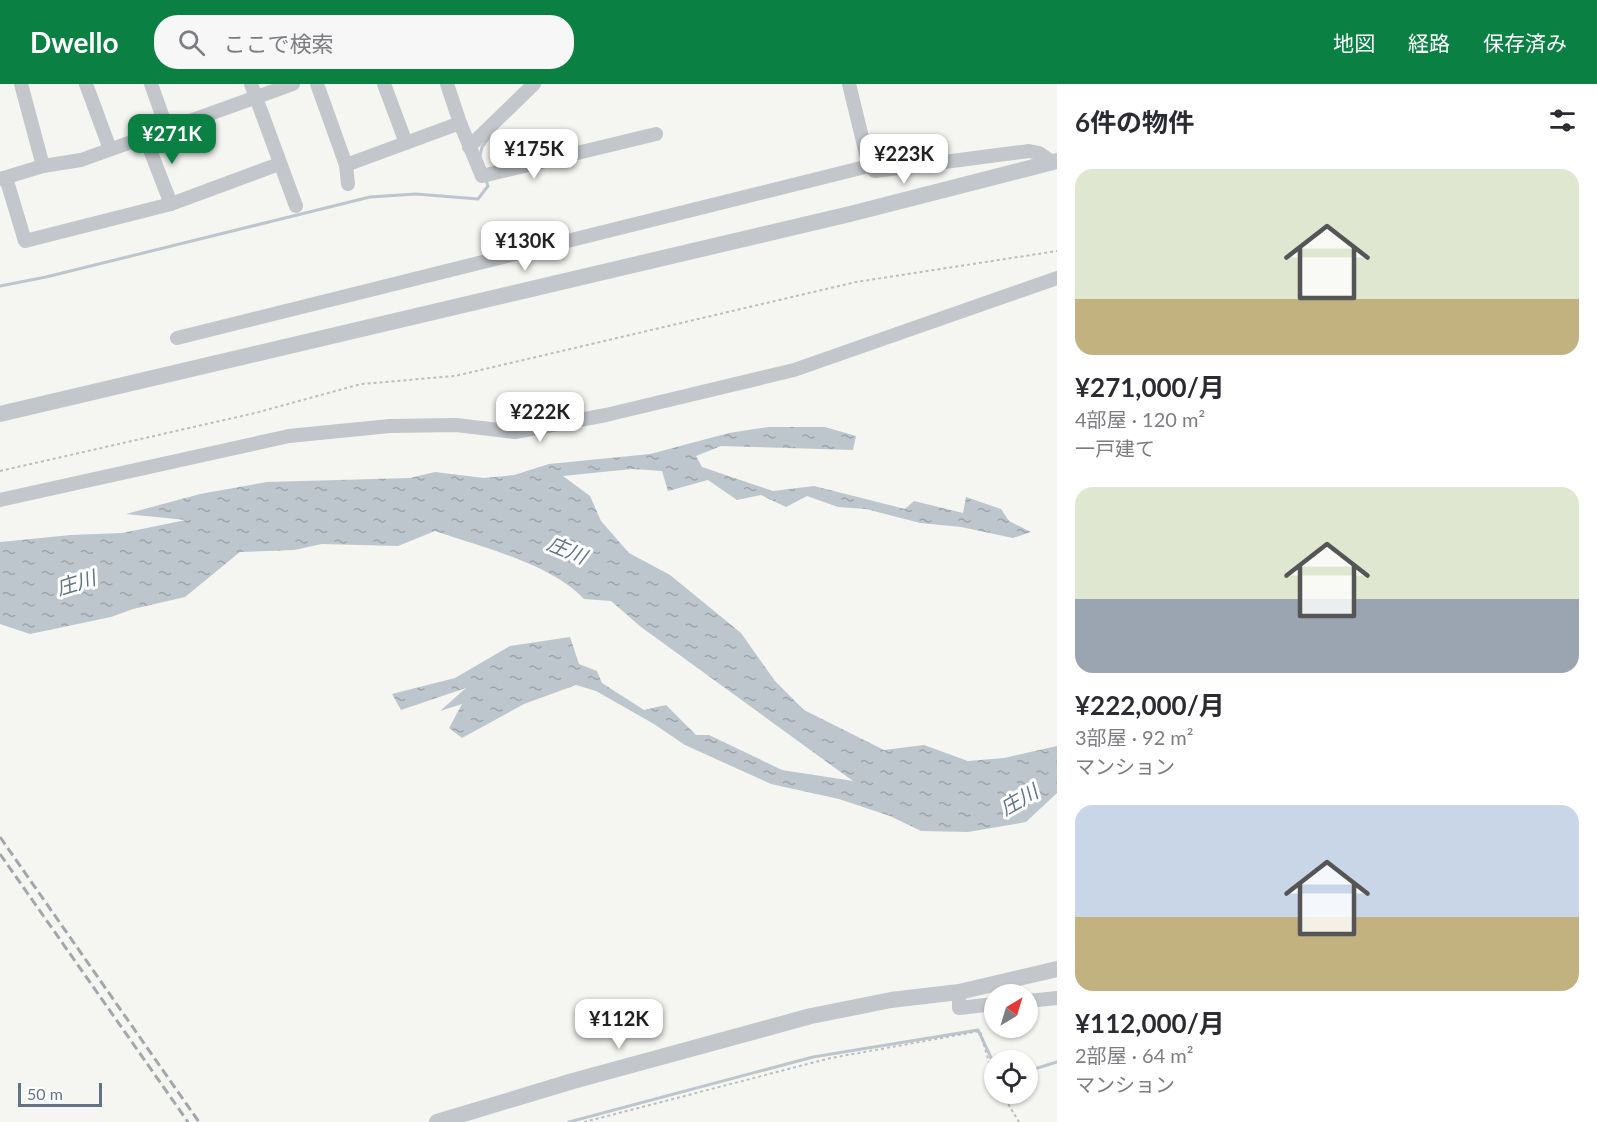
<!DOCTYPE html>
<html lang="ja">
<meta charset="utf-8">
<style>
:root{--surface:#fff;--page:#f7f7f7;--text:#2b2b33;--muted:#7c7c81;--accent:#0b8043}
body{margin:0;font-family:Lato,"Noto Sans JP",sans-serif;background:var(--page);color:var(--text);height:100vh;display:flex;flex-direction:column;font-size:22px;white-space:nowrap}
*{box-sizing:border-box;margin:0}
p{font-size:20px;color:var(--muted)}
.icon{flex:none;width:33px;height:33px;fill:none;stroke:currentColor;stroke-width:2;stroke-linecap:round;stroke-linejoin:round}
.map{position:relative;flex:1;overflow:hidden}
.details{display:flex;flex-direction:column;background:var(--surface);width:540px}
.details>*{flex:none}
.needle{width:39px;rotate:38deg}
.tools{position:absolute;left:984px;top:900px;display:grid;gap:12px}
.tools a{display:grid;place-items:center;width:54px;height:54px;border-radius:50%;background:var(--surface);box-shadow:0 2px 4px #0004;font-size:30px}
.scale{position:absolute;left:18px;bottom:15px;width:84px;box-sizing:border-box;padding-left:6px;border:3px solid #647383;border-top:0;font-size:16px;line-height:21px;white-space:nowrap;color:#647383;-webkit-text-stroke:4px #fff;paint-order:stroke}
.price{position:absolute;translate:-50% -51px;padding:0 14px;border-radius:12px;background:#fff;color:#222;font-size:20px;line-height:39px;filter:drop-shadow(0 2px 3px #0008)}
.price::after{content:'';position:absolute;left:50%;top:36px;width:18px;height:14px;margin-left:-9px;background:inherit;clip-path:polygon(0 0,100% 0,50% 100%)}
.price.selected{background:var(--accent);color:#fff}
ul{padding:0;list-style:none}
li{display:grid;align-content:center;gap:12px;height:318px;padding:0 18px}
li span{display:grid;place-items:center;height:186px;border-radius:18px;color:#555}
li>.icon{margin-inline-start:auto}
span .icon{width:108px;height:108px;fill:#fffc;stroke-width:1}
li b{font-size:26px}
h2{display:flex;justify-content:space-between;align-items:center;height:72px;padding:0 18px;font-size:26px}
header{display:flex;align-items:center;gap:36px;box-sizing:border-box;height:84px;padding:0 30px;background:var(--accent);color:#fff}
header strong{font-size:28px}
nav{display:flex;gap:33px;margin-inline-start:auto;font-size:21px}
.search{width:420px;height:54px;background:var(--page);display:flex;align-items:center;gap:15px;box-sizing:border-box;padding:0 21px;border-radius:24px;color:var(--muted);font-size:22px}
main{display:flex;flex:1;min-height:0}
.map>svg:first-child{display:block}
.water{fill:url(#water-ripples)}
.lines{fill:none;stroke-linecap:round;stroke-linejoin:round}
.stream{stroke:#bdc6cc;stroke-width:3}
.path{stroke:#bbbdbf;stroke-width:2;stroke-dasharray:3 3;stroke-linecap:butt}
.minor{stroke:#c3c6ca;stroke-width:14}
.tertiary{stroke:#c3c6ca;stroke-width:16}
.rail{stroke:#a1a7ad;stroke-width:3;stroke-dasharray:9 4.5;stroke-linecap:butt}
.labels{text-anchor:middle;stroke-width:6;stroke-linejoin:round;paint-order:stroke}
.water-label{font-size:20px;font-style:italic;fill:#5f7580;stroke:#fff}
</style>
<header>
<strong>Dwello</strong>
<div class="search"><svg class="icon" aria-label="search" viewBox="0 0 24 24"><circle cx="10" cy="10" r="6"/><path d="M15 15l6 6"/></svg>ここで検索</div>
<nav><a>地図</a><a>経路</a><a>保存済み</a></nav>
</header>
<main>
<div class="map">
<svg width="1057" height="1038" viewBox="0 0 1057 1038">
<defs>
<pattern id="water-ripples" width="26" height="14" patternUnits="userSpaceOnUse" patternTransform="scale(1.5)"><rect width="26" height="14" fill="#bdc6cc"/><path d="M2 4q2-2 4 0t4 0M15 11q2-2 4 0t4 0" fill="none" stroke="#9da5ab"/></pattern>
</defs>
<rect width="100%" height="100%" fill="#f5f5f2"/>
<path class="water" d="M768,343H825L856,352L853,366L721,362L696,372L702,383L773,407L814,402L905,425L914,417L963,429L966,413L1001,425L1009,437L1031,448L1013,454L961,443L920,439L866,425L838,423L807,412L786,423L761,411L737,416L708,396L668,407L662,387L632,385L563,392L590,412L601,437L629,469L670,491L741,549L775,597L804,626L884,666L924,661L968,677L1004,674L1057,662V709L1026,738L968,748L921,747L890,732L839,715L771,700L685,661L654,640L596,607L576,601L524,620L462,654L449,644L462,620L440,627L466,604L401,626L392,610L455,594L510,562L570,553L579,580L597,587L602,599L644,626L666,621L696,651H709L782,686L853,697L641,543L611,517L584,515C550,479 481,463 435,447L398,462L322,460L294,466L240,468L185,513L133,525L111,533L30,550L0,540V458L71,451L122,449L186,436L126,430L200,410L267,398L410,394L435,388L484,394L514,391L549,380L650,370L729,349Z"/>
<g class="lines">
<g class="stream">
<path d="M480,72L482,63L490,52"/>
<path d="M0,202L46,193L370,113L416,110L478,115L488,102L486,96"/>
<path d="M1028,987L1057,978"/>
<path d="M569,1038L813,973L978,946L994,980"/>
</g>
<g class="path">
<path d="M0,387L255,329L361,300L455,292L856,198L1057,167"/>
<path d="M1002,1010L1019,1038"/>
<path d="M584,1038L831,974L980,947L994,996"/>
</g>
<g class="minor">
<path d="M21,0L43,82"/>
<path d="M86,0L110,65"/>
<path d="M151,0L167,45"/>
<path d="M251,0L296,122"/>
<path d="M317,0L346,81L348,100"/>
<path d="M384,0L406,59"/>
<path d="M849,0L869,82L875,87L1029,67L1039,69L1052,78"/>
<path d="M460,39L482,92L656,50"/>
<path d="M145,53L171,120"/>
<path d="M469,63L534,0"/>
<path d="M346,81L460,39L447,0"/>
<path d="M6,94L25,157L171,120L279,80"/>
<path d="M0,95L43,82L81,76L293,0"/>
<path d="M177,254L869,82"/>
<path d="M0,416L289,352L390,342L456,341L515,348L606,331L794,286L1057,194"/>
<path d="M959,908V924L994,920"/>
<path d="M1028,917L1057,914"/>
</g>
<g class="tertiary">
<path d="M0,330L850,130L1057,77"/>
<path d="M437,1038L573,997L811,932L891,916L959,908L1057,885"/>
</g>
<g class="rail">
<path d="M0,753L199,1038"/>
<path d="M0,770L188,1038"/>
</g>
</g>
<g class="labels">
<g class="water-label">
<text transform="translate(567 466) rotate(23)" y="7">庄川</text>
<text transform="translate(76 499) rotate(-17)" y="7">庄川</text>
<text transform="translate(1019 716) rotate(-30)" y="7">庄川</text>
</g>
</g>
</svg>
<div class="tools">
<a><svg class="needle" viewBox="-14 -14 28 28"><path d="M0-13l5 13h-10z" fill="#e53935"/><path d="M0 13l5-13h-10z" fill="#7c7c81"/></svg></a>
<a><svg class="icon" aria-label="locate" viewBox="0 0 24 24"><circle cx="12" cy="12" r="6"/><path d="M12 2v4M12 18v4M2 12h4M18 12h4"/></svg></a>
</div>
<div class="scale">50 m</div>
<b class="price selected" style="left:172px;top:81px">¥271K</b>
<b class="price" style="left:534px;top:96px">¥175K</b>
<b class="price" style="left:904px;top:101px">¥223K</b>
<b class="price" style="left:525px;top:188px">¥130K</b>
<b class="price" style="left:540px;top:359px">¥222K</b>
<b class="price" style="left:619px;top:966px">¥112K</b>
</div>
<section class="details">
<h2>6件の物件<svg class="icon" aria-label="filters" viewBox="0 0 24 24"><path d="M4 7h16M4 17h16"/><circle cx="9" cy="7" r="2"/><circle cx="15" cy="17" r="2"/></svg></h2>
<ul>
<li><span style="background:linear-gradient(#dfe7d0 70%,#c2b280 0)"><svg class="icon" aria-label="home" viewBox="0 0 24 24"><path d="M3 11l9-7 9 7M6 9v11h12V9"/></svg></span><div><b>¥271,000/月</b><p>4部屋 · 120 m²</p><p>一戸建て</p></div></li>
<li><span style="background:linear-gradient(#dfe7d0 60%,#9aa5b1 0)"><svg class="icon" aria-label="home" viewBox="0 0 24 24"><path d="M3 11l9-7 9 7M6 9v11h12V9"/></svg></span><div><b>¥222,000/月</b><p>3部屋 · 92 m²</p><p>マンション</p></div></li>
<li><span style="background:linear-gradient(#c9d6e8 60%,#c2b280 0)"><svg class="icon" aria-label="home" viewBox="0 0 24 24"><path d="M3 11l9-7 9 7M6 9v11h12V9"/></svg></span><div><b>¥112,000/月</b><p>2部屋 · 64 m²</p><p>マンション</p></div></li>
</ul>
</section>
</main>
